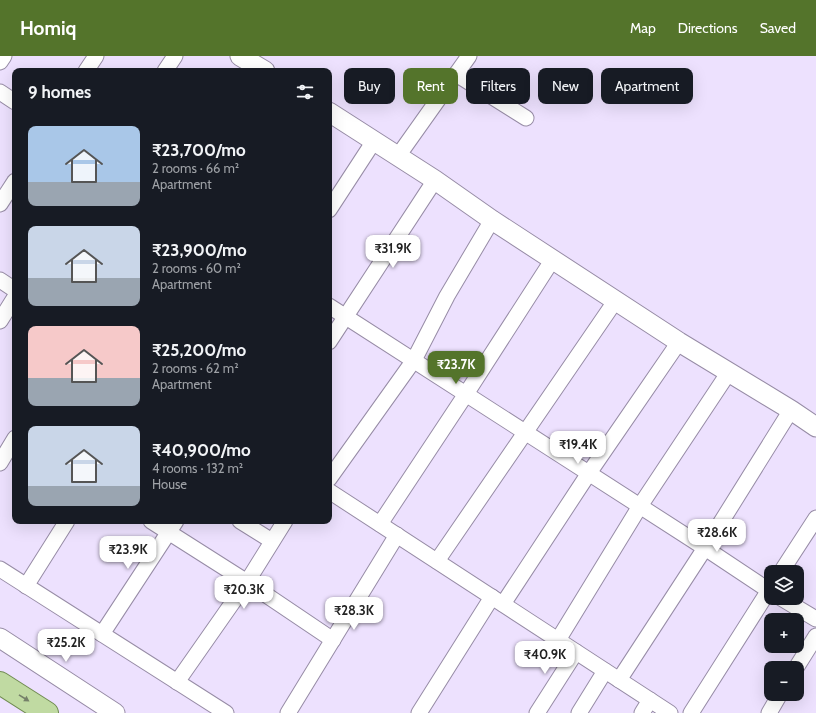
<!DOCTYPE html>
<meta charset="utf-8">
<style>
:root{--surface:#171b24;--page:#242831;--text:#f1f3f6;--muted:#9ea1a6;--accent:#54742b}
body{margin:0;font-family:Cabin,sans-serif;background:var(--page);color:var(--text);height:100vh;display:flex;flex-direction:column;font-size:15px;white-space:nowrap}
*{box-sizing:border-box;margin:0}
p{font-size:13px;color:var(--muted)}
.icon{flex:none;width:22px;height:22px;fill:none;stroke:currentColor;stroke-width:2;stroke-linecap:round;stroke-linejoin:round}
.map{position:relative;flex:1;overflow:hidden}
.side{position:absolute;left:12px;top:12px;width:320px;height:456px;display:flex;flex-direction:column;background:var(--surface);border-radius:8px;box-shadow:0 4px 16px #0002}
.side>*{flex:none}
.banner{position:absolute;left:344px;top:12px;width:380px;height:36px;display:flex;gap:8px}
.buttons{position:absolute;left:764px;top:509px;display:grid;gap:8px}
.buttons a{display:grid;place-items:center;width:40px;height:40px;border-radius:8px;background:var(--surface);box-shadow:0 4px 16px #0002;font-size:20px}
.price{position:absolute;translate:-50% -34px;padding:0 9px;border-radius:8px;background:#fff;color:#222;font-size:13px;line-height:26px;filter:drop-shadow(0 1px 2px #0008)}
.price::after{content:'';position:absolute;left:50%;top:24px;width:12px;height:9px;margin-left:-6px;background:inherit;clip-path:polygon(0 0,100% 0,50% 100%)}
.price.on{background:var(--accent);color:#fff}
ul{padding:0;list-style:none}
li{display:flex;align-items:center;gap:12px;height:100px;padding:0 16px}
li span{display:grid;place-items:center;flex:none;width:112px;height:80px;border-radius:8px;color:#555}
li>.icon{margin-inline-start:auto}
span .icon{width:48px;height:48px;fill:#fffc;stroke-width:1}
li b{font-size:17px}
h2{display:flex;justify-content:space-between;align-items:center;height:48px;padding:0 16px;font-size:17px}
.tag{padding:0 14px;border-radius:8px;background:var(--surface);box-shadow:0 4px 16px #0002;font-size:14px;line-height:36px}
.tag.on{background:var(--accent);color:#fff}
header{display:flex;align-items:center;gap:24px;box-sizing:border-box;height:56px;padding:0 20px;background:var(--accent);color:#fff}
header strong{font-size:19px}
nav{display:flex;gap:22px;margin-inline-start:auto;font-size:14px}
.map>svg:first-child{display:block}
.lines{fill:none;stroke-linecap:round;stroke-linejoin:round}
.minor-casing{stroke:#978ca6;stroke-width:17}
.tertiary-casing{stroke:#978ca6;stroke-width:21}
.primary-casing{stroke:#708b52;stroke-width:24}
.minor{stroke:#fff;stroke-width:15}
.tertiary{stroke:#fff;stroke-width:19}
.primary{stroke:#c0daa2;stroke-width:22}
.oneway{fill:#758069}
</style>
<header>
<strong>Homiq</strong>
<nav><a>Map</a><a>Directions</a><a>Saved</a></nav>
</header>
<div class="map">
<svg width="816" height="657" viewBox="0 0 816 657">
<rect width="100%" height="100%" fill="#ede1fe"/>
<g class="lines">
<defs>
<g id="minor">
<path d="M0,6L4,0"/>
<path d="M86,15L96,0"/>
<path d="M165,15L175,0"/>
<path d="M456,18L526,62"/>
<path d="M0,36L15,46"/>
<path d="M398,100L469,0"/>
<path d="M0,148L15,125"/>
<path d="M329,154L374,85"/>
<path d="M0,224L15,234"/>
<path d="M329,250L705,492L771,536"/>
<path d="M0,265L15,241"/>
<path d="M329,286L435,124"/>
<path d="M0,407L15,382"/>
<path d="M329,423L414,304L447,240L492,164"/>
<path d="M329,435L670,657"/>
<path d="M151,465L247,526L333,584"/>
<path d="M240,465L272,485"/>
<path d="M380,468L466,338L553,203"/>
<path d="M437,505L616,244"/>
<path d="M0,513L226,657"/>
<path d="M781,516L816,462"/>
<path d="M26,530L67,465"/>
<path d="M781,542L816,563"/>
<path d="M503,548L589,417L679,286"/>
<path d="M102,578L176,465"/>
<path d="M558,584L640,450L729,316"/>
<path d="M796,612L816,580"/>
<path d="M619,624L705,492L791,354"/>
<path d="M177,626L247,526L285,465"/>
<path d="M288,657L397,479"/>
<path d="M419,657L492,541"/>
<path d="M537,657L576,596"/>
<path d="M579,657L605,615"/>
<path d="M642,657L650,644"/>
<path d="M691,657L771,531"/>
<path d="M769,657L780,638"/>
</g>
<g id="tertiary">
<path d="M240,0L265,15"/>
<path d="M329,56L435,124L492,164L679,286L791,354L816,371"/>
<path d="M0,582L115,657"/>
</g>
<path id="primary" d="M0,627L47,657"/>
</defs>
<use href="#minor" class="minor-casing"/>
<use href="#tertiary" class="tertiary-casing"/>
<use href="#primary" class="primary-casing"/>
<use href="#minor" class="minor"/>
<use href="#tertiary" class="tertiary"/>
<use href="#primary" class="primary"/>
</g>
<defs><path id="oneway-solid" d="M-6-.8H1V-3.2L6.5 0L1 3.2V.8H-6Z"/></defs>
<use class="oneway" href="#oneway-solid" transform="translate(24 642) rotate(32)"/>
</svg>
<div class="buttons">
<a><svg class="icon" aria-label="layers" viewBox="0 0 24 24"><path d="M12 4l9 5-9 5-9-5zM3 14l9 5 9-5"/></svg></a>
<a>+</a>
<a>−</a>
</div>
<b class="price" style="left:393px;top:213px">₹31.9K</b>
<b class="price on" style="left:456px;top:329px">₹23.7K</b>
<b class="price" style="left:578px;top:409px">₹19.4K</b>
<b class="price" style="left:717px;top:497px">₹28.6K</b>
<b class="price" style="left:128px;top:514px">₹23.9K</b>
<b class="price" style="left:244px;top:554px">₹20.3K</b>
<b class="price" style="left:354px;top:575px">₹28.3K</b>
<b class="price" style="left:66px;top:607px">₹25.2K</b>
<b class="price" style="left:545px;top:619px">₹40.9K</b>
<div class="banner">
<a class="tag">Buy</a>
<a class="tag on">Rent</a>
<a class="tag">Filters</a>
<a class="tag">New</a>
<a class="tag">Apartment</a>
</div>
<section class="side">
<h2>9 homes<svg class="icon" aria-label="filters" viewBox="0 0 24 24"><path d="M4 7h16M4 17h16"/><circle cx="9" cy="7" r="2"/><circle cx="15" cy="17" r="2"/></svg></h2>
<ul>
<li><span style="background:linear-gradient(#a9c7e8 70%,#9aa5b1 0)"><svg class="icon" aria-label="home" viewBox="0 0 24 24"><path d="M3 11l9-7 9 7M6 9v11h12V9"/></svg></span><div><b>₹23,700/mo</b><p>2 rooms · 66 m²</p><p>Apartment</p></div></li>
<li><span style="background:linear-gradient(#c9d6e8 65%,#9aa5b1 0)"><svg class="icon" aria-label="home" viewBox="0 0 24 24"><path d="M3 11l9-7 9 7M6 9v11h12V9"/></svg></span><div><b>₹23,900/mo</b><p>2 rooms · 60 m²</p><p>Apartment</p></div></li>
<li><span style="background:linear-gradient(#f6c9c9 65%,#9aa5b1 0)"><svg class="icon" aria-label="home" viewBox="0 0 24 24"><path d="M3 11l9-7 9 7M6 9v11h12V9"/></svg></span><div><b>₹25,200/mo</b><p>2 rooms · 62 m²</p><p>Apartment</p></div></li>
<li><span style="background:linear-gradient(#c9d6e8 75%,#9aa5b1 0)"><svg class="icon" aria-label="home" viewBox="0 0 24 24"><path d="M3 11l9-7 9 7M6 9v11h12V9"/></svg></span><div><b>₹40,900/mo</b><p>4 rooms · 132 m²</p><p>House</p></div></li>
</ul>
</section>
</div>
